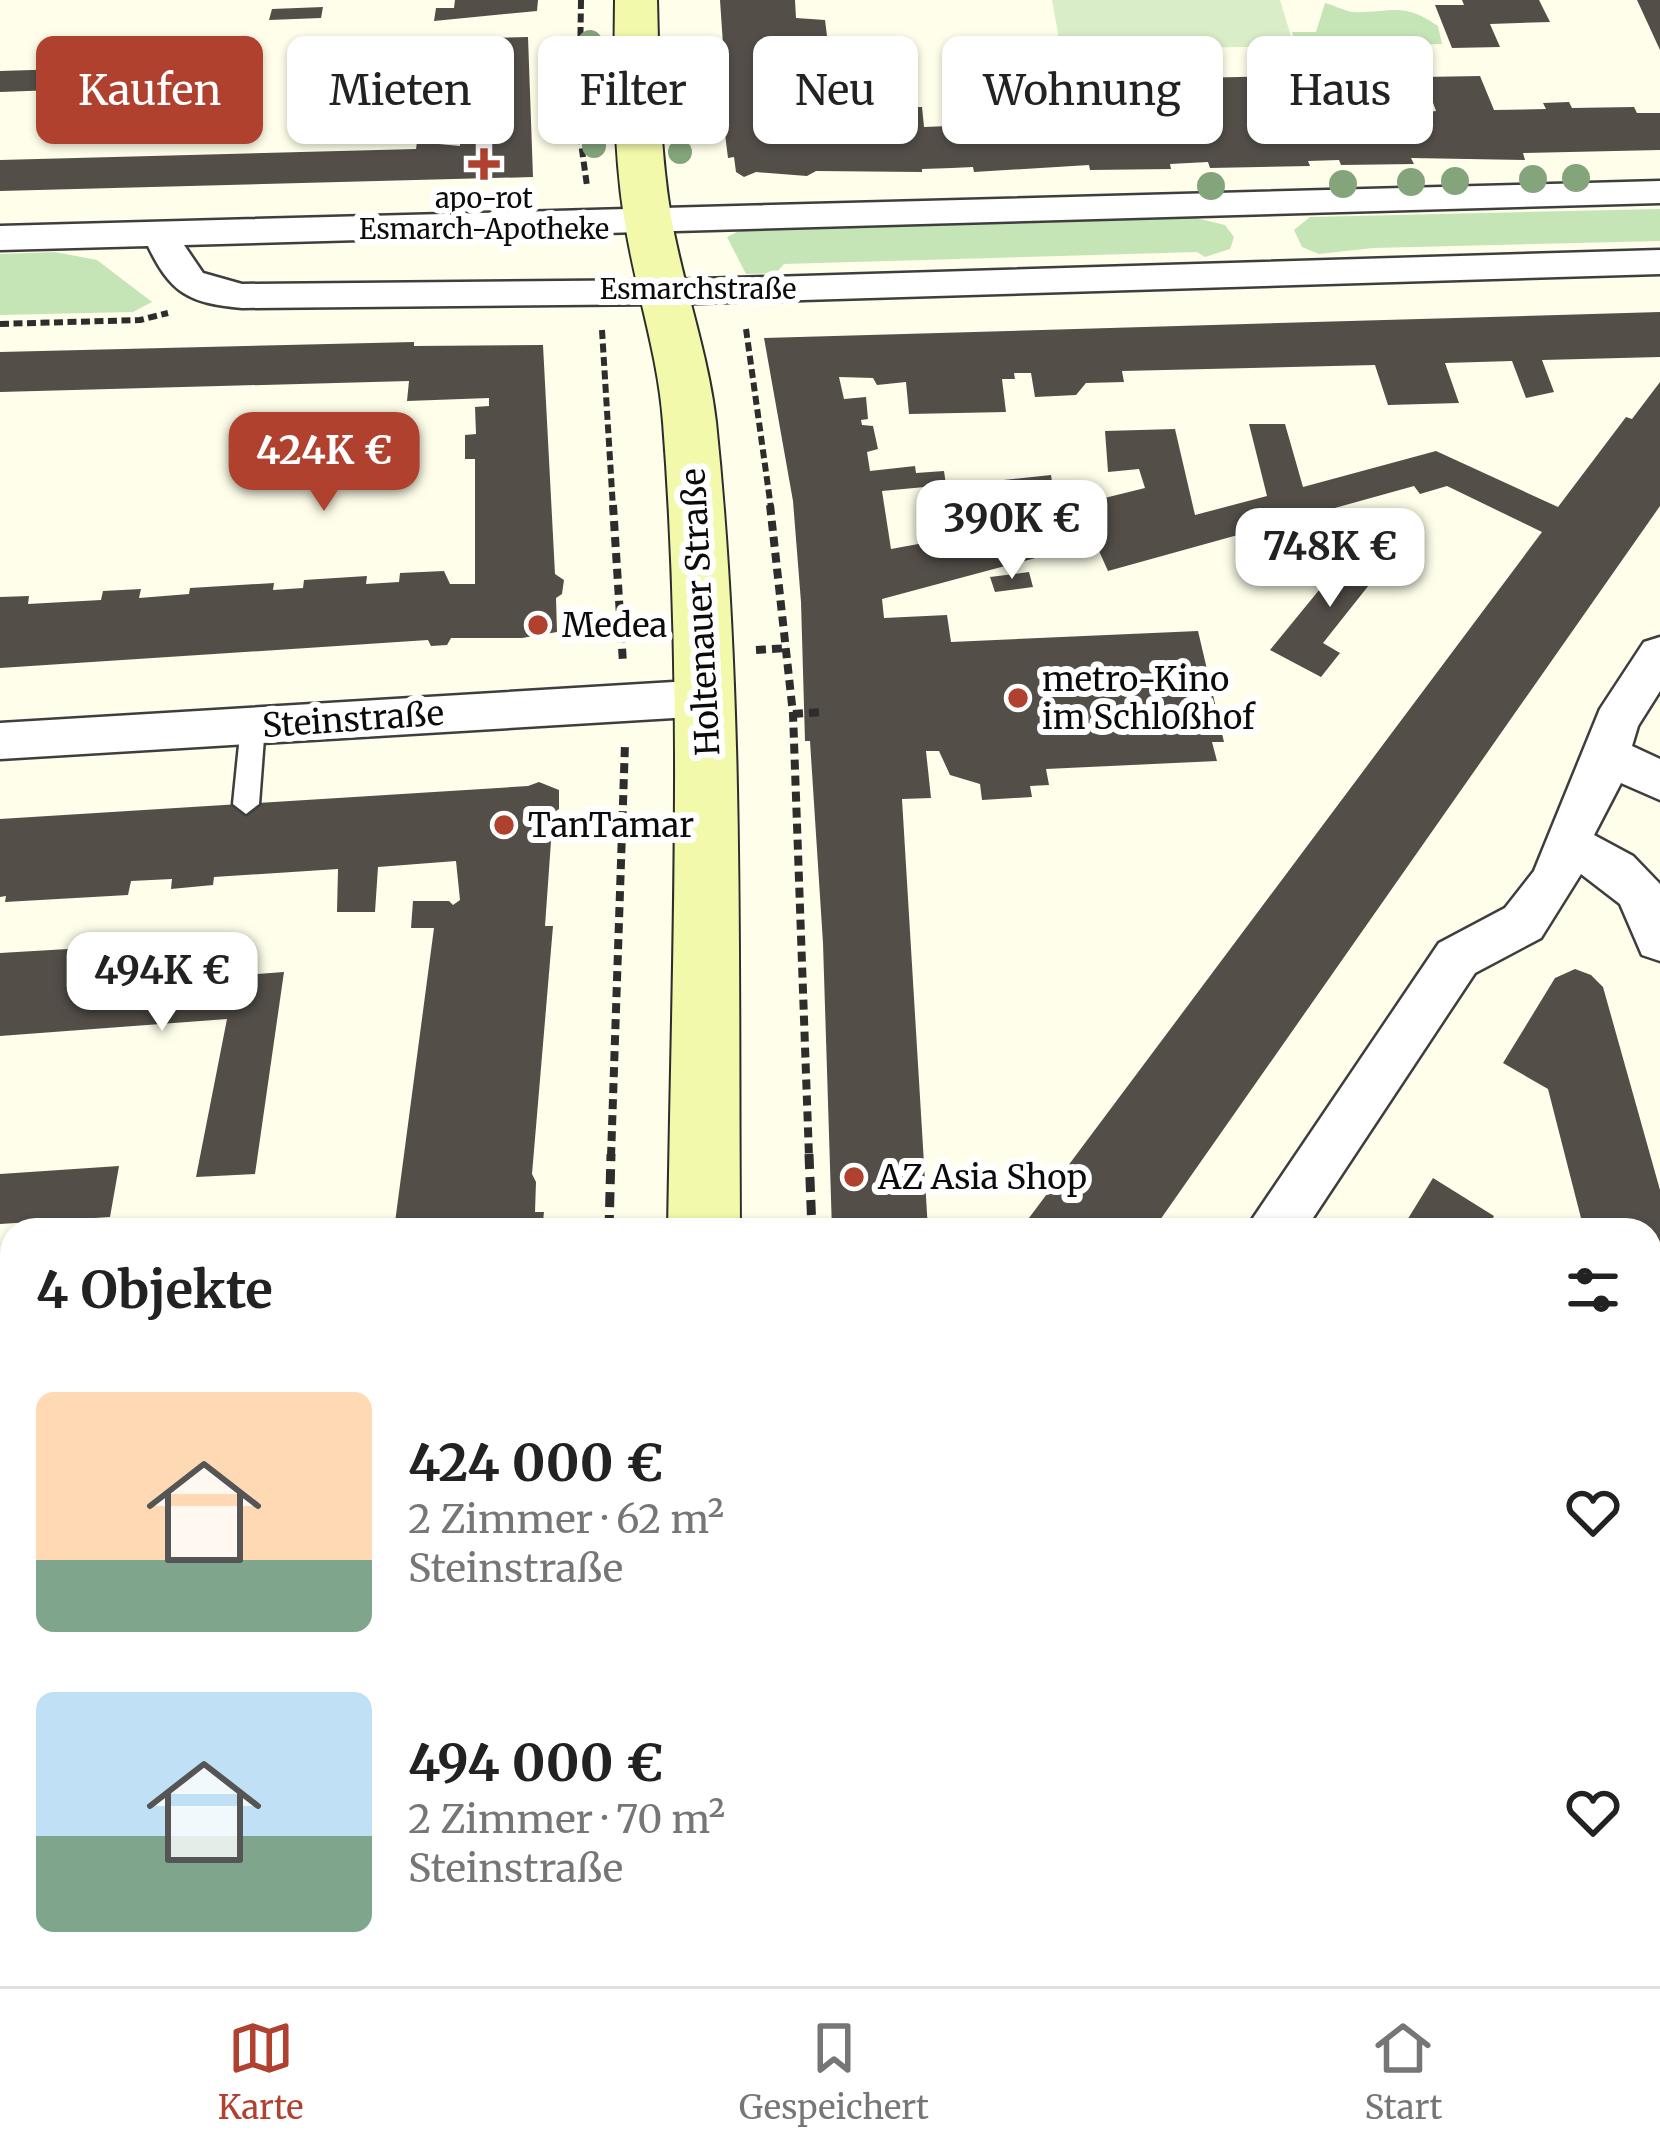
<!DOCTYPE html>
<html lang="de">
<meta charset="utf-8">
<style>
:root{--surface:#fff;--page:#f6f6f6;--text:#222;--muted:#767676;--line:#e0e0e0;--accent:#b0412e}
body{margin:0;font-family:Merriweather,serif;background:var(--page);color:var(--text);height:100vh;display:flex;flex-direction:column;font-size:45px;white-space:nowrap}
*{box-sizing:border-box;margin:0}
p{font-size:39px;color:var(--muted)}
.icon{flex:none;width:66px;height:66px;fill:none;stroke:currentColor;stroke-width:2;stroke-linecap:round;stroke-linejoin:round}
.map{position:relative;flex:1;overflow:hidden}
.details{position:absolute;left:0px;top:1218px;width:1662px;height:768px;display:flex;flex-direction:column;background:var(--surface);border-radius:36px 36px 0 0;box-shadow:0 3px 9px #0004}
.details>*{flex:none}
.banner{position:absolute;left:36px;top:36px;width:1590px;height:108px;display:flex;gap:24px}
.price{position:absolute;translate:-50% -102px;padding:0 27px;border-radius:24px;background:#fff;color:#222;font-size:39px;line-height:78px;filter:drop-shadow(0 3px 6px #0008)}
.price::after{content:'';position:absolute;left:50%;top:72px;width:36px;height:27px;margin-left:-18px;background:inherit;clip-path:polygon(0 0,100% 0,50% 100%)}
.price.selected{background:var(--accent);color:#fff}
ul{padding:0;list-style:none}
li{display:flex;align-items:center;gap:36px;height:300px;padding:0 36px}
li span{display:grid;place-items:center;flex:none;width:336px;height:240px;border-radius:18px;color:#555}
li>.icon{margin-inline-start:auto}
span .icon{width:144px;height:144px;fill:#fffc;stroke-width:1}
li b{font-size:51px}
h2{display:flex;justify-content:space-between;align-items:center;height:144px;padding:0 36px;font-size:51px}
.chip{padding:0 42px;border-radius:18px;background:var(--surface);box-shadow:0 3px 9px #0004;font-size:42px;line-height:108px}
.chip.selected{background:var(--accent);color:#fff}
.tabs{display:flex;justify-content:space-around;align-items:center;height:168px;border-top:3px solid var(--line);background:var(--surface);font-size:33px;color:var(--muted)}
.tabs a{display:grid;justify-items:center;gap:6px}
.tabs .selected{color:var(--accent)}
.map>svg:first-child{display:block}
.green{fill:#c6e5b7}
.pitch{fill:#d9edc8}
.building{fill:#534e48}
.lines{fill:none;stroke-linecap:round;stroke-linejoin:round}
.lane-casing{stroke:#3e3e3e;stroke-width:5}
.street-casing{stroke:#3e3e3e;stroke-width:5}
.secondary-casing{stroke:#2d2d2d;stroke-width:4}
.path-far2{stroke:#2d2d2d;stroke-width:6;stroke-dasharray:9 4.5;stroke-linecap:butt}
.path-far1{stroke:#2d2d2d;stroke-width:8;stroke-dasharray:10 6;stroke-linecap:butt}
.path{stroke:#2d2d2d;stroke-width:9;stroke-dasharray:15 8;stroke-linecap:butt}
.lane{fill:#fff;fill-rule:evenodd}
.street{fill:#fff;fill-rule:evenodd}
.secondary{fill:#f2f9aa;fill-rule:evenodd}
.tree{fill:#84a57b}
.poi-dot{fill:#b0412e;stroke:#fff;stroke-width:4.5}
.labels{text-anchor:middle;stroke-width:12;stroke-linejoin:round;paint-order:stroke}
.far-poi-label{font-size:27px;fill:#0b0b0b;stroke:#fff}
.far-street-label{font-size:27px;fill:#0b0b0b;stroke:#fff}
.street-label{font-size:33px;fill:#0b0b0b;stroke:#fff}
.poi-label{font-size:33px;fill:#0b0b0b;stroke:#fff;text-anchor:start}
</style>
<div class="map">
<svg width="1660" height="1986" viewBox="0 0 1660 1986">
<rect width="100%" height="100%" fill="#fefeea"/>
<g class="green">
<path d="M1325,3C1333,5 1345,11 1353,12C1389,14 1401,0 1438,26L1442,44L1296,47L1292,32H1316Z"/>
<path d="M1660,209V241L1373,248L1319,254L1302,247L1294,230L1310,217Z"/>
<path d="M1196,218L1225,225L1234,237L1230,249L1205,257L1197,252L784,264L776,273L746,274L727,237L739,231Z"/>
<path d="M55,252L97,260L152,302L133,312L0,315V254Z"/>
</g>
<path class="pitch" d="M1052,0H1280L1294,46L1061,50Z"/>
<g class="building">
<path d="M455,0H538L537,11L434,21L436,8H454Z"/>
<path d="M720,0H795L796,18L825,20L827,36L798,37L799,55H791V61L823,59L826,77L802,78L805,99H793L796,120L809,127L877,125L874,85L908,84L910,107H922L924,127L976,125L971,87L1028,86L1035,124H1064L1063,116L1091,115L1085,84L1143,83L1150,114L1203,117L1193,78L1278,76L1289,116L1329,120L1326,109L1335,97L1329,78L1368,77L1374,96L1393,108L1397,119H1411L1409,114L1436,111L1424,77L1480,76L1494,110L1546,109L1543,103L1569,102L1572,108L1634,107L1637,113H1660V150L1523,153L1525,160L1411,158L1414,164L1341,165L1339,160L1308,161L1310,166L1210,168L1208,162L1170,164L1171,169L1090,170L1089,165L974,172L973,167L952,168L922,169V172L816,171L807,176L756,172L744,177L736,172L734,157L728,158L723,118H728Z"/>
<path d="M1462,0H1539L1550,22L1490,24L1500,47L1452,48L1435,5H1464Z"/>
<path d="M1637,0H1660V50Z"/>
<path d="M323,7L321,18L269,20L272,9Z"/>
<path d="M528,37L533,177L0,191V160L416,149L417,142L460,146V138H473V131L456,132L460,39Z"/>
<path d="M65,69L64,73L168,69L164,86L0,92V71Z"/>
<path d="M1660,312V357L1542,360L1554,392L1526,398L1512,361L1445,363L1459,403L1388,405L1375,365L1122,371L1124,382L1086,383L1076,395L1035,397L1031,373H1014L1015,379H1002L1006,412L909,414L906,382L877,385L873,378L839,377L844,399L866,397L868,419L861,420L862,425L873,426L878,449L867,452L870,471L915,466L916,473L944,471L946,485L882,491L891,549L1000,529L975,483L1051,475L1056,510L1145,488L1139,469L1108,472L1105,431L1175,429L1195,515L1267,496L1249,424H1285L1303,487L1436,451L1558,507L1626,417L1632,419L1660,382V506L1153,1230H1020L1542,532L1447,486L1420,494L1414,486L1108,571L1095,542L882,599L884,618L947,615L951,642L1198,631L1224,742H1212L1217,761L1046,769L1049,785L1030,786L1032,797L982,800L980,784L950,775L939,751H926L931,798L902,799L928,1230H832L823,943L810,741H805L801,602L793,501L764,338Z"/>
<path d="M414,342V346L543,345L555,574L564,580L562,594L556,598L557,632L522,638H451L447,645L431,646L428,640L0,668V597L29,596L28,604L101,600L103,591L141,589L139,598L189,594L190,588L274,583L273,590L303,588L304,580L367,576L366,584L399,582L400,573L444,571L450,584H475V459H465V435L476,434L475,407L489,406V398L407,401L409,381L0,392V352Z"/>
<path d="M1360,540L1392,556L1323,643L1340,653L1321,677L1270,650Z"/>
<path d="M1029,572L1033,587L995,592L990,577Z"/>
<path d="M539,782L559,790V809L553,813L545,926H553L532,1174L536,1182L535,1212H544L542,1230H394L434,928H411L413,901H449L453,905L460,900L456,861L378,867L375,912H337L338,869L214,877L213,885L171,889L172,879L131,881L128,895L5,902L6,896L0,897V819L528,786Z"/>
<path d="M85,948L77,988L284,972L255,1174L196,1177L227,1019L0,1036V953Z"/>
<path d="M1575,969L1591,975L1603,987L1660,1190V1543L1650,1510V1230H1580L1578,1222H1582L1548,1089L1503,1063L1555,978Z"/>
<path d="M119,1166L110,1217L0,1224V1174Z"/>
<path d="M1433,1178L1494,1216L1486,1230H1401Z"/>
<path d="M12,1471V1974H42L41,1986H0V1472Z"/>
<rect x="1650" y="1681" width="10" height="89"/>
<path d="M1650,1944H1660V1986H943L946,1974H1650Z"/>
<path d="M168,1974H454V1983L431,1986H167Z"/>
</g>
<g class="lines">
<defs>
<path id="lane" d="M253,715L265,725L259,804L246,814L233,804L241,725Z"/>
<g id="street">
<path d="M1660,181V203L184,245L203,273L242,284L667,280L1660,250V274L667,304L242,308C189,303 171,294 148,246L0,250V226Z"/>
<path d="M1660,637V691L1638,726L1632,746L1660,759V800L1621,783L1594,835L1633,856L1660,884V961L1642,955L1620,904L1581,874L1541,938L1475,973L1305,1230H1245L1439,943L1505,908L1534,871L1600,709L1644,642Z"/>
<path d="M707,680L723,685L730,698L723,711L707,716L0,759V723Z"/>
<rect x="1650" y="1827" width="10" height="66"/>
</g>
<g id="secondary">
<path d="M615,0H657C659,73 659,145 671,217C683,286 708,352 716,422C744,690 738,960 740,1230H668C672,961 684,691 663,422C658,352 634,286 624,217C613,145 614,73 615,0Z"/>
<path d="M598,1974H688L686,1986H596Z"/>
</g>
</defs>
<use href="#lane" class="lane-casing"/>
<use href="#street" class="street-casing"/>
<use href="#secondary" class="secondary-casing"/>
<g class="path-far2">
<path d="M581,0L579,128L587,186"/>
<path d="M0,324L140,320L168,313"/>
<path d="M746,329L771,508"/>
<path d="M602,330L613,508"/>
</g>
<g class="path-far1">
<path d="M613,505L623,663"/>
<path d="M770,505L793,714L809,1157"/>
<path d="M756,650L788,648"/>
<path d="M793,714L823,712"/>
<path d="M611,1157L625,744"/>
</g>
<g class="path">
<path d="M809,1154L812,1230"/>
<path d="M609,1230L611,1154"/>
<path d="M519,1981L545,1974"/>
<path d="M512,1983L570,1985"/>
<path d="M70,1986L71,1974"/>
<path d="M768,1986L769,1974"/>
</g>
<use href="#lane" class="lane"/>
<use href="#street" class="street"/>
<use href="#secondary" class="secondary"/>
</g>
<g class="tree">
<circle cx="590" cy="42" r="12"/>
<circle cx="671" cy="96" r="12"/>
<circle cx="594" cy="146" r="12"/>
<circle cx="680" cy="152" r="12"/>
<circle cx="1576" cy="178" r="14"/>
<circle cx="1533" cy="179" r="14"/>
<circle cx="1455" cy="181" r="14"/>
<circle cx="1411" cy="182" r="14"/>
<circle cx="1343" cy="184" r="14"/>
<circle cx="1211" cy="186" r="14"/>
</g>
<g class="poi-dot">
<path d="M478 146h12v12h12v12h-12v12h-12v-12h-12v-12h12z"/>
<circle cx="538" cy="625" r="12"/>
<circle cx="1018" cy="698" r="12"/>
<circle cx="504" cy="825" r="12"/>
<circle cx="854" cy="1177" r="12"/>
</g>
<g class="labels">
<g class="far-poi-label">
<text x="484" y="208">apo-rot<tspan x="484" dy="31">Esmarch-Apotheke</tspan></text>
</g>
<g class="far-street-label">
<text x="698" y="299">Esmarchstraße</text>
</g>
<g class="street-label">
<text transform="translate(700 612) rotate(-93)" y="12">Holtenauer Straße</text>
<text transform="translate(353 719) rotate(-4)" y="12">Steinstraße</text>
</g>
<g class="poi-label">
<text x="562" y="637">Medea</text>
<text x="1042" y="691">metro-Kino<tspan x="1042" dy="38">im Schloßhof</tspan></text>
<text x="528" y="837">TanTamar</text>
<text x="878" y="1189">AZ Asia Shop</text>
</g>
</g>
</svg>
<b class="price selected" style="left:324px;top:514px">424K €</b>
<b class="price" style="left:1012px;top:582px">390K €</b>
<b class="price" style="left:1330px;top:610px">748K €</b>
<b class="price" style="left:162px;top:1034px">494K €</b>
<div class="banner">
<a class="chip selected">Kaufen</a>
<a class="chip">Mieten</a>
<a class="chip">Filter</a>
<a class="chip">Neu</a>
<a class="chip">Wohnung</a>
<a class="chip">Haus</a>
</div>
<section class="details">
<h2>4 Objekte<svg class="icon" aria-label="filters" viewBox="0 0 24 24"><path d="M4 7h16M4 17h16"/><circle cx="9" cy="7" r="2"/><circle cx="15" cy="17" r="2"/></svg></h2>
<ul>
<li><span style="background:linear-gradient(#ffd9b3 70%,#7fa58c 0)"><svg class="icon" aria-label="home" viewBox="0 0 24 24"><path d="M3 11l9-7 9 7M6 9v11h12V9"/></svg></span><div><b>424 000 €</b><p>2 Zimmer · 62 m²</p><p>Steinstraße</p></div><svg class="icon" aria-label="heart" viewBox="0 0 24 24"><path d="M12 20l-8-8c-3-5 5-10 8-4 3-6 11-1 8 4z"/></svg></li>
<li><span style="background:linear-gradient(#bfe0f5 60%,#7fa58c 0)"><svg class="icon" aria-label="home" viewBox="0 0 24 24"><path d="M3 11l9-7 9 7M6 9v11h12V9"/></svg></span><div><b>494 000 €</b><p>2 Zimmer · 70 m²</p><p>Steinstraße</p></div><svg class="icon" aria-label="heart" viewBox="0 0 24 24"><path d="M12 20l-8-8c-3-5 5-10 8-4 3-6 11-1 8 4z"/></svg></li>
</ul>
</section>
</div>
<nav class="tabs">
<a class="selected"><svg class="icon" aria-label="map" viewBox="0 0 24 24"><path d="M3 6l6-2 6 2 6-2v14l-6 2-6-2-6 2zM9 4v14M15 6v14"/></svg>Karte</a>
<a><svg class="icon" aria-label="saved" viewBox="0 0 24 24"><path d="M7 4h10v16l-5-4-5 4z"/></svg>Gespeichert</a>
<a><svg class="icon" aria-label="home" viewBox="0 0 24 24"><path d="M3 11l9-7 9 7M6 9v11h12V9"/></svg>Start</a>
</nav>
